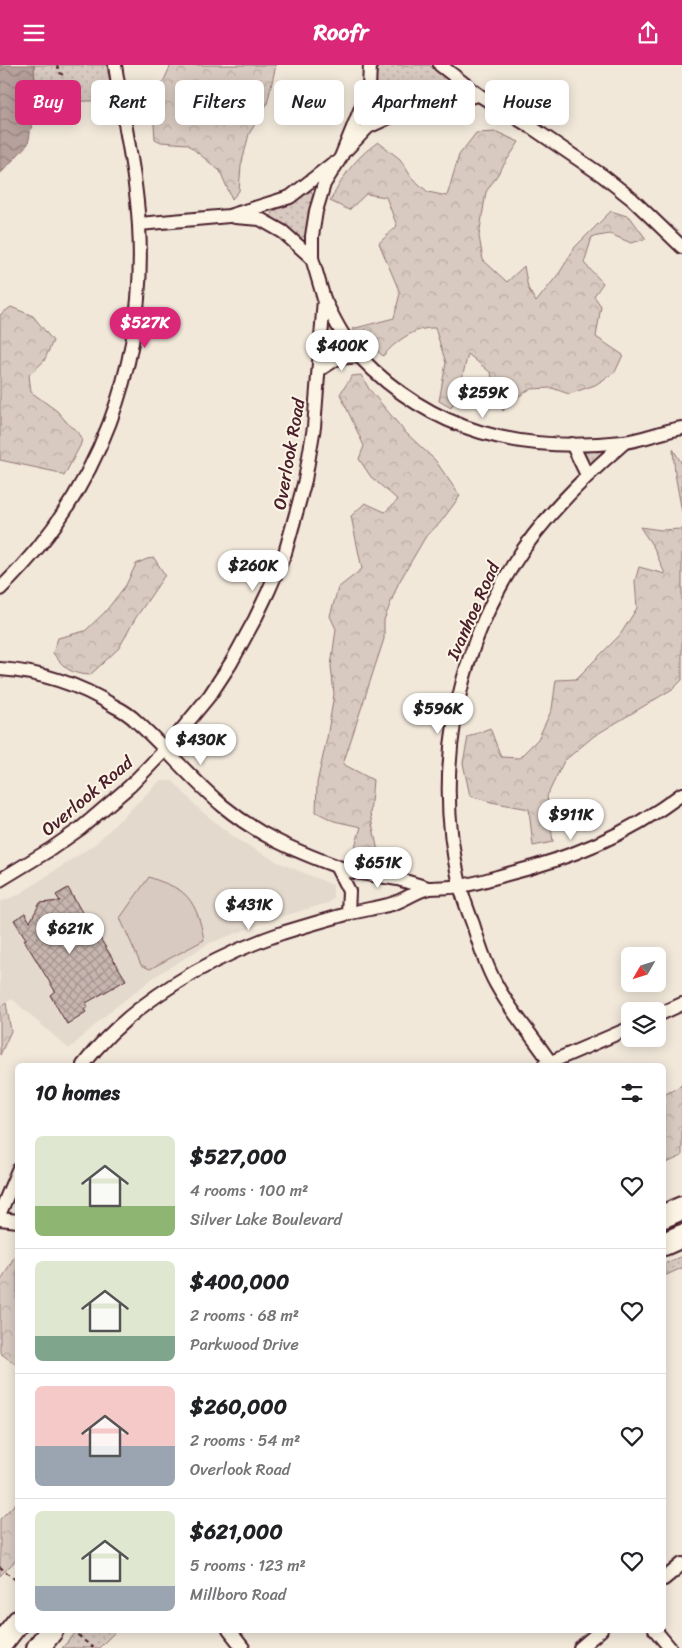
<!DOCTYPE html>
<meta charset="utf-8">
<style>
:root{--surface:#fff;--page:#f6f6f6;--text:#202124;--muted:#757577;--line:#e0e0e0;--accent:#db2777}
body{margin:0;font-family:Sriracha,sans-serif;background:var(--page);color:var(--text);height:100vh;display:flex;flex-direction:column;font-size:19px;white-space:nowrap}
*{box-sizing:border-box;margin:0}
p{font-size:16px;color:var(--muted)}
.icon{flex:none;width:28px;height:28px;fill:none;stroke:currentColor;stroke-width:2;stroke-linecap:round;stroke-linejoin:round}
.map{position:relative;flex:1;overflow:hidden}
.sheet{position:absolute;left:15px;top:998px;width:651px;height:570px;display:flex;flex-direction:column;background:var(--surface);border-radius:8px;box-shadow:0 2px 12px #0003}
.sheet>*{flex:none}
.top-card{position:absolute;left:15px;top:15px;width:652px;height:45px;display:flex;gap:10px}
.needle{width:32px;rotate:231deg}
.tools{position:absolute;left:621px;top:882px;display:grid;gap:10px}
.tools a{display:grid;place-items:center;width:45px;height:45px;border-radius:8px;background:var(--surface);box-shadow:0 2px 12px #0003;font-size:25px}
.price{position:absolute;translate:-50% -42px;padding:0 11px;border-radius:18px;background:#fff;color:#222;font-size:16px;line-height:32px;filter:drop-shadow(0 1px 2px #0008)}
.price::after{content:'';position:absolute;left:50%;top:30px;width:15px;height:11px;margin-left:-8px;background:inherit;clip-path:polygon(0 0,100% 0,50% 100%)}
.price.on{background:var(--accent);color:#fff}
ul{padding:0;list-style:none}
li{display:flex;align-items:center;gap:15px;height:125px;padding:0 20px}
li+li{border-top:1px solid var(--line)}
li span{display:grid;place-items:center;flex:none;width:140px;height:100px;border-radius:8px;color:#555}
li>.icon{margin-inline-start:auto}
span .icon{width:60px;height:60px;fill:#fffc;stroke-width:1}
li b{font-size:21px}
h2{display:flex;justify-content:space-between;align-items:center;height:60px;padding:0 20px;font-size:21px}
.tag{padding:0 18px;border-radius:8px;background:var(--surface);box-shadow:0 2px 12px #0003;font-size:18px;line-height:45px}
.tag.on{background:var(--accent);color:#fff}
header{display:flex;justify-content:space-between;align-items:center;height:65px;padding:0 20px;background:var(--accent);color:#fff;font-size:22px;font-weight:700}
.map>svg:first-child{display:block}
.built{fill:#e4d9cd}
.green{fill:url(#green-dots);stroke:#917476}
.forest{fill:url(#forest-crowns);stroke:#917476}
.pitch{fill:#d8cac0;stroke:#917476}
.water{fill:url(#water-waves);stroke:#8b6d6f}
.building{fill:url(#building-cross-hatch);stroke:#4a1f2b}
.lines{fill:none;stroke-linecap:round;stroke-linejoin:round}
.minor-casing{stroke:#4a1f2b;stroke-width:16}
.motorway-casing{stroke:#4a1f2b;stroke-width:26}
.path{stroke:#4a1f2b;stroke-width:2;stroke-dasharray:4 4;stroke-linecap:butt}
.minor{stroke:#fcf5e5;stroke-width:12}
.motorway{stroke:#fcf5e5;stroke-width:22}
.labels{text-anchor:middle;stroke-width:4;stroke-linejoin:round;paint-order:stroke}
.street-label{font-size:18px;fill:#4a1f2b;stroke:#fcf5e5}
</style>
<header><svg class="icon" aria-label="menu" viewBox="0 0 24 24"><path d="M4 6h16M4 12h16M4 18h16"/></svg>Roofr<svg class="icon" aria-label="share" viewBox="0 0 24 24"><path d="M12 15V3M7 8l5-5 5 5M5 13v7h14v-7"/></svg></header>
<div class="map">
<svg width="682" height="1583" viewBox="0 0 682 1583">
<defs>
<pattern id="green-dots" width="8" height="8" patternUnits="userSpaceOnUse" patternTransform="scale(1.25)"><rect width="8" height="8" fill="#d8cac0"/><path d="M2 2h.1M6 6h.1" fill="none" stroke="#bbada5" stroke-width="1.8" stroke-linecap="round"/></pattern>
<pattern id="forest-crowns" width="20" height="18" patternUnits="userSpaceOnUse" patternTransform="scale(1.25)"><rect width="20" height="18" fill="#d8cac0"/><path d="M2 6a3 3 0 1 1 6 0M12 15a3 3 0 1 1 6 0" fill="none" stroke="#bbada5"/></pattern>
<pattern id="water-waves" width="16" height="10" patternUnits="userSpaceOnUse" patternTransform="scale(1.25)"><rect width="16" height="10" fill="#b6a19c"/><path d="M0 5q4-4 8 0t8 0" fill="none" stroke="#96837f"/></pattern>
<pattern id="building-cross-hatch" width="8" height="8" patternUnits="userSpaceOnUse" patternTransform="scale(1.25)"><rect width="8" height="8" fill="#c7b6af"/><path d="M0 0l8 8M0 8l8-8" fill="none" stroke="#a4938f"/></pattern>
</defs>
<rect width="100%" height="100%" fill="#f1e8da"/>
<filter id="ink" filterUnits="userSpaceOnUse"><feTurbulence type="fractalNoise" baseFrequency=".02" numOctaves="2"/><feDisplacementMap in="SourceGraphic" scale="10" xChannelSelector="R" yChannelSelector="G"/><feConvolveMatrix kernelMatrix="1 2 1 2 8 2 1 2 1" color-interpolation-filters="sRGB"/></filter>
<g filter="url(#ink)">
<path class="built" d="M160,716H173L199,744L236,774L280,798L333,820V833L328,838L280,852L210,878L157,910L108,948L69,984L12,934L0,942V837L18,830L95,779Z"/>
<g class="green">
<path d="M34,0H107L113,35L36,38Z"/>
<path d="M377,0H429L457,20L459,23L458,30L450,33L430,34L385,47H380C368,35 375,15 377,0Z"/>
<path d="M311,126L313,129L306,170L301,173L273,155L271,148Z"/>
<path d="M327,264H331L347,283L346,284L331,289L325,286Z"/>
<path d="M606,384L608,385L591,400L588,399L584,390L585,387Z"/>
<path d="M682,1191V1203L664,1211V1199Z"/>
<path d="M78,1565H117L99,1583H62Z"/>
</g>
<g class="forest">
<path d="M171,0H276L267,39L249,69L241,101L239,126L232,134L220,106L187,79L161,77L155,74L152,31L164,15Z"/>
<path d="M497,67L519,77L486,127L479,171L483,195L507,217L524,201L528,223L536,237L560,207L575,182L611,146L630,152L646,174L631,178L610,169L592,172L584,198L603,218L594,231L601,241L596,272L623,290L615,307L595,320L569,329L552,323L530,324L513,335L503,346L495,326L491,308L468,289L459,325L451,343L439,336L446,298L435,263C415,262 396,276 383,291L352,264L394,253L400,228L379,178L397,161L386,132L366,129L349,145L330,136C345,109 353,95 378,77L400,94L412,113L428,127L447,131L459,90L476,68Z"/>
<path d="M11,242L33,251L53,276L44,296L29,310L31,327L57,346L70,361L77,366L82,375L80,381L64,411L56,407L0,395V250Z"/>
<path d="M361,310L369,324L405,367L435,395L460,431L440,458L426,471L398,519L384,555V574L343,699L373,715L370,749L378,786L353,788L361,762L334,756L316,747L317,718L327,673L334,629L331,601L336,564L330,551L338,523L362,504L351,451L365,438L385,447L398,435L371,412L359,394L364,381L340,329L352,311Z"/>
<path d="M673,384L682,399V447L675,409Z"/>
<path d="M640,462L661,465L682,464V615L674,623L594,671L564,696L547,731L553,777L533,781L529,744L491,737L470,731L463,698L468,672L490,663L501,692L519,693L538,674L552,644L556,615L576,614L620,570L637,543L635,516L639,502L665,509L654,483Z"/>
<path d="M154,493L165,510L135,554L119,583L90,610C70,609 64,603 53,588L58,573L85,566L105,547L126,520L136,499L147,494Z"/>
<path d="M6,938L11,966L0,990V942Z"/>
<path d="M682,1020V1091L664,1099V1030Z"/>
<path d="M17,1187V1300L0,1288V1217Z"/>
<path d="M17,1437V1494L0,1511V1454Z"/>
</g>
<path class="pitch" d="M149,812C159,816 172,820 181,826C196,837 201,858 204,875L150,904L141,900L120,853Z"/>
<path class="water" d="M0,0H34L36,38L28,79L0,109Z"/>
<path class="building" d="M68,823L87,856L88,855L98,870L126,915L86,938L88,942L84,944L86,947L67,959L50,930L55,926L24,875L26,874L14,855L25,848L30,857L40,838L60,836L56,830Z"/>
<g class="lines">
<defs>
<g id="minor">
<path d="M440,0L479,30L531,62L603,111L632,134L682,182"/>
<path d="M346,85L368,62L403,46L479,30"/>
<path d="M235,152L260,154L283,167L312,193"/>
<path d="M139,159L229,151L290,132L332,99"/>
<path d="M324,234C334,254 344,275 360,292C433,368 521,388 623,377C643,375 662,366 682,363"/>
<path d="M319,305L338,293L360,291"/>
<path d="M572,379L587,410"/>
<path d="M0,524C99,428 147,298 139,161C136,107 123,53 115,0"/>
<path d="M0,604C41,607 79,619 114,641C122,645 130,650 136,656C166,683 192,715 223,741C258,770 293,785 336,801L349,826L348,849"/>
<path d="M336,801L349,806L398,814L428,823"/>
<path d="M0,815L51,784L81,763L130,721L165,685L210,630L231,598L255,554L268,527L285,488L297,445L305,415L314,362L324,234L312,193V171L316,146L324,119L341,92L369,23L370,0"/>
<path d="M658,950L682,939"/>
<path d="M550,997C533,971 511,947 496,919C486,901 479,879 473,859C468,846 463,833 460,820C434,712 454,594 513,500C542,453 583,413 625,377"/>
<path d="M83,1000C130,938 209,893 282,868C305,861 328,854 351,848C363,845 376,843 388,840C403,837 416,825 430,823C440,822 450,823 460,821C475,819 490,814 504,810C571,793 626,771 682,729"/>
<path d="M544,1000L630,963"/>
<path d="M0,1148L18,1105"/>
<path d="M0,1154L18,1156"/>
<path d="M664,1514L682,1499"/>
<path d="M229,1565L243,1583"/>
<path d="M655,1565L670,1583"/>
<path d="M580,1583L601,1565"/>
</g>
<g id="motorway">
<path d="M664,1151L682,1143"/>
<path d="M664,1179L682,1171"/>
<path d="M0,1580L18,1557"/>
<path d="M38,1583L52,1565"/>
</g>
</defs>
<use href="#minor" class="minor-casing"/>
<use href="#motorway" class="motorway-casing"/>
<g class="path">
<path d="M57,0L60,8L63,10"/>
<path d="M0,1502L18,1517"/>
<path d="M72,1565L93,1583"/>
</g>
<use href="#minor" class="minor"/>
<use href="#motorway" class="motorway"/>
</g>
</g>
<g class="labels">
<g class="street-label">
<text transform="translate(289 389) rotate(-80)" y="6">Overlook Road</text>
<text transform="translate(473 546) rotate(-66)" y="6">Ivanhoe Road</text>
<text transform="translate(87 731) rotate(-40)" y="6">Overlook Road</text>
</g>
</g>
</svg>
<div class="tools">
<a><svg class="needle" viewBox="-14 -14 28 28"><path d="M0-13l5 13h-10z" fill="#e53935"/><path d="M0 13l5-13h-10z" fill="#757577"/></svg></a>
<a><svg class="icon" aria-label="layers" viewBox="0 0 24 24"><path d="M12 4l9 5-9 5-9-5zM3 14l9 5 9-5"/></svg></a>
</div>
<b class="price on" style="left:145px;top:284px">$527K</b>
<b class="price" style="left:342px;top:307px">$400K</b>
<b class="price" style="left:483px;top:354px">$259K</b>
<b class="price" style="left:253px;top:527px">$260K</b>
<b class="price" style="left:438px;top:670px">$596K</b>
<b class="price" style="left:201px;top:701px">$430K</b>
<b class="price" style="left:571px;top:776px">$911K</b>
<b class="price" style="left:378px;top:824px">$651K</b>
<b class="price" style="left:249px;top:866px">$431K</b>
<b class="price" style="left:70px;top:890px">$621K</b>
<div class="top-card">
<a class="tag on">Buy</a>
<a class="tag">Rent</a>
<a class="tag">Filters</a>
<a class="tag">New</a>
<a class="tag">Apartment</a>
<a class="tag">House</a>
</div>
<section class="sheet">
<h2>10 homes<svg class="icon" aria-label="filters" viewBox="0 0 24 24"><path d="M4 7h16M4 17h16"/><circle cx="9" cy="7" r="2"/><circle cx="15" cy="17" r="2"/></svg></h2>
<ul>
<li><span style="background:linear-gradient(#dfe7d0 70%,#8fb573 0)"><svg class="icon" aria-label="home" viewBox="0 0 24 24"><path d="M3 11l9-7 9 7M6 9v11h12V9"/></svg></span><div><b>$527,000</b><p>4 rooms · 100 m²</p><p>Silver Lake Boulevard</p></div><svg class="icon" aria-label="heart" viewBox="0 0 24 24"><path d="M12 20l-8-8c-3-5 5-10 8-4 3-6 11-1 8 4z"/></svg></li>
<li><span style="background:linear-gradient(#dfe7d0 75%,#7fa58c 0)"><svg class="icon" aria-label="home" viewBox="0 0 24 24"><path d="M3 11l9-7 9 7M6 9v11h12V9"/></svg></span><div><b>$400,000</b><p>2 rooms · 68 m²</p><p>Parkwood Drive</p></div><svg class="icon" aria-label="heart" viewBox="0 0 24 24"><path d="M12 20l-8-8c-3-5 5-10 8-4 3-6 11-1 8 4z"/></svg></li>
<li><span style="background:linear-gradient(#f6c9c9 60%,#9aa5b1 0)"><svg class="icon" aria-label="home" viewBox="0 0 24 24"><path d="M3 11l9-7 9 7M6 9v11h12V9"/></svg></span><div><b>$260,000</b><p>2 rooms · 54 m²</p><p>Overlook Road</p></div><svg class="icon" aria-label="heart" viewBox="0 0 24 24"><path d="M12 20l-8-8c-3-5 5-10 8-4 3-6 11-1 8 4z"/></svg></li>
<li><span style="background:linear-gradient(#dfe7d0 75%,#9aa5b1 0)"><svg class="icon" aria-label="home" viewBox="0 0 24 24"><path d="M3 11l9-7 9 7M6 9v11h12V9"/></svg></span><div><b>$621,000</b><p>5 rooms · 123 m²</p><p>Millboro Road</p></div><svg class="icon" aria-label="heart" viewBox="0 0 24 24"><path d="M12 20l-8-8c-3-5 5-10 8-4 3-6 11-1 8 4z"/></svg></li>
</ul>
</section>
</div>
